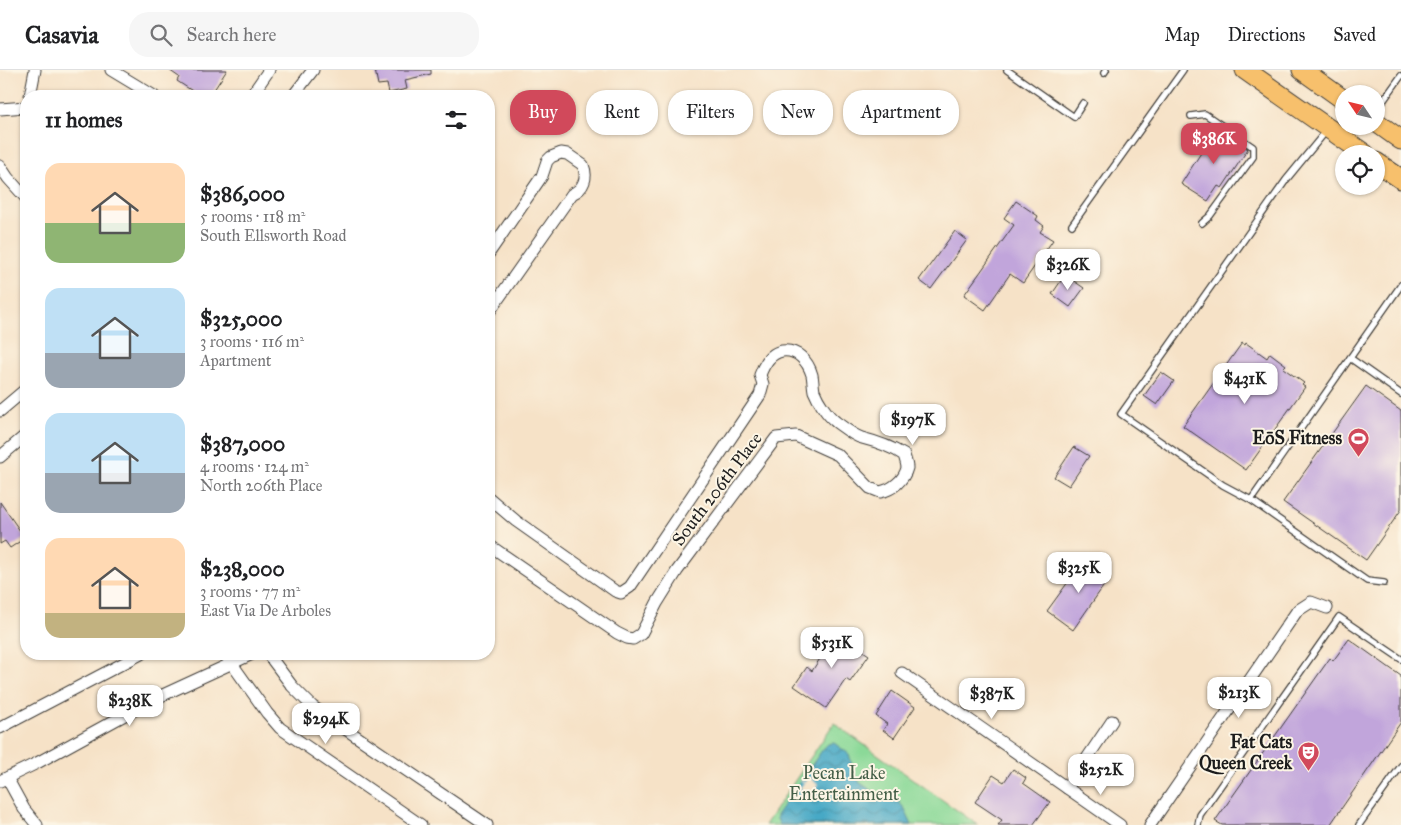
<!DOCTYPE html>
<meta charset="utf-8">
<style>
:root{--surface:#fff;--page:#f6f6f6;--text:#202124;--muted:#757577;--line:#e0e0e0;--accent:#d1495b}
body{margin:0;font-family:"IM FELL Great Primer",serif;background:var(--page);color:var(--text);height:100vh;display:flex;flex-direction:column;font-size:19px;white-space:nowrap}
*{box-sizing:border-box;margin:0}
p{font-size:16px;color:var(--muted)}
.icon{flex:none;width:28px;height:28px;fill:none;stroke:currentColor;stroke-width:2;stroke-linecap:round;stroke-linejoin:round}
.map{position:relative;flex:1;overflow:hidden}
.details{position:absolute;left:20px;top:20px;width:475px;height:570px;display:flex;flex-direction:column;background:var(--surface);border-radius:20px;box-shadow:0 1px 4px #0004}
.details>*{flex:none}
.hud{position:absolute;left:510px;top:20px;width:475px;height:45px;display:flex;gap:10px}
.needle{width:32px;rotate:305deg}
.fabs{position:absolute;left:1335px;top:15px;display:grid;gap:10px}
.fabs a{display:grid;place-items:center;width:50px;height:50px;border-radius:50%;background:var(--surface);box-shadow:0 1px 4px #0004;font-size:25px}
.price{position:absolute;translate:-50% -42px;padding:0 11px;border-radius:10px;background:#fff;color:#222;font-size:16px;line-height:32px;filter:drop-shadow(0 1px 2px #0008)}
.price::after{content:'';position:absolute;left:50%;top:30px;width:15px;height:11px;margin-left:-8px;background:inherit;clip-path:polygon(0 0,100% 0,50% 100%)}
.price.active{background:var(--accent);color:#fff}
ul{padding:0;list-style:none}
li{display:flex;align-items:center;gap:15px;height:125px;padding:0 25px}
li span{display:grid;place-items:center;flex:none;width:140px;height:100px;border-radius:15px;color:#555}
li>.icon{margin-inline-start:auto}
span .icon{width:60px;height:60px;fill:#fffc;stroke-width:1}
li b{font-size:21px}
h2{display:flex;justify-content:space-between;align-items:center;height:60px;padding:0 25px;font-size:21px}
.pill{padding:0 18px;border-radius:20px;background:var(--surface);box-shadow:0 1px 4px #0004;font-size:18px;line-height:45px}
.pill.active{background:var(--accent);color:#fff}
header{display:flex;align-items:center;gap:30px;box-sizing:border-box;height:70px;padding:0 25px;background:var(--surface);border-bottom:1px solid var(--line)}
header strong{font-size:24px}
nav{display:flex;gap:28px;margin-inline-start:auto;font-size:18px}
.search{width:350px;height:45px;background:var(--page);display:flex;align-items:center;gap:12px;box-sizing:border-box;padding:0 18px;border-radius:20px;color:var(--muted);font-size:19px}
.map>svg:first-child{display:block}
.green{fill:#8bd998;stroke:#547a5a}
.water{fill:url(#water-waves);stroke:#326271}
.pier{fill:#f6e2c7}
.building{fill:#c1a5db}
.lines{fill:none;stroke-linecap:round;stroke-linejoin:round}
.service-casing{stroke:#3d3a36;stroke-width:8}
.minor-casing{stroke:#3d3a36;stroke-width:13}
.primary-casing{stroke:#3d3a36;stroke-width:21}
.service{stroke:#fff;stroke-width:5.5}
.minor{stroke:#fff;stroke-width:11}
.primary{stroke:#f7c06c;stroke-width:19}
.labels{text-anchor:middle;stroke-width:4;stroke-linejoin:round;paint-order:stroke}
.poi-label{font-size:18px;font-weight:bold;fill:#1c1c1c;stroke:#fcf5e5;text-anchor:end}
.street-label{font-size:18px;fill:#1c1c1c;stroke:#fcf5e5}
.park-label{font-size:18px;fill:#435e47;stroke:#fcf5e5}
</style>
<header>
<strong>Casavia</strong>
<div class="search"><svg class="icon" aria-label="search" viewBox="0 0 24 24"><circle cx="10" cy="10" r="6"/><path d="M15 15l6 6"/></svg>Search here</div>
<nav><a>Map</a><a>Directions</a><a>Saved</a></nav>
</header>
<div class="map">
<svg width="1401" height="755" viewBox="0 0 1401 755">
<defs>
<pattern id="water-waves" width="16" height="10" patternUnits="userSpaceOnUse" patternTransform="scale(1.25)"><rect width="16" height="10" fill="#47a9c6"/><path d="M0 5q4-4 8 0t8 0" fill="none" stroke="#3a89a0"/></pattern>
</defs>
<rect width="100%" height="100%" fill="#fcf5e5"/>
<filter id="ink" filterUnits="userSpaceOnUse"><feTurbulence type="fractalNoise" baseFrequency=".02" numOctaves="2"/><feDisplacementMap in="SourceGraphic" scale="10" xChannelSelector="R" yChannelSelector="G"/><feConvolveMatrix kernelMatrix="1 2 1 2 8 2 1 2 1" color-interpolation-filters="sRGB"/></filter>
<filter id="wash" filterUnits="userSpaceOnUse"><feTurbulence type="fractalNoise" baseFrequency=".0096" numOctaves="4" result="noise"/><feDisplacementMap in="SourceGraphic" scale="20" xChannelSelector="R" yChannelSelector="G"/><feGaussianBlur stdDeviation="1.12" result="paint"/><feColorMatrix in="noise" values="0 0 0 0 0 0 0 0 0 0 0 0 0 0 0 0 0 1.4 0 .05"/><feComposite in="paint" operator="in"/></filter>
<g filter="url(#wash)">
<rect width="100%" height="100%" fill="#f6e2c7"/>
<path class="green" d="M834,653L846,662L978,755H765Z"/>
<path class="water" d="M834,673L849,684L854,703L860,713L877,724L895,728L904,738L912,755H780L777,749V744L823,679L828,674Z"/>
<path class="pier" d="M809,707L818,715L812,723L808,720L806,722L800,718L804,713L800,710L801,709L805,712Z"/>
<g id="blocks">
<g class="building">
<path d="M169,0H227L210,26H200L177,11L179,7Z"/>
<path d="M375,0H431V4L405,10L407,19L389,23L387,14L378,15Z"/>
<path d="M1217,58L1248,79L1222,118L1218,116L1208,131L1181,114Z"/>
<path d="M1016,131L1038,146L1036,150L1044,156L1040,162L1053,170L1023,213L1010,204L985,240L964,225L1014,155L1004,148Z"/>
<path d="M955,161L967,170L931,219L919,210Z"/>
<path d="M1065,205L1084,218L1070,237L1052,224Z"/>
<path d="M1242,273L1245,275L1246,273L1267,288L1270,283L1286,295L1283,298L1304,313L1302,315L1305,317L1246,400L1183,356Z"/>
<path d="M1161,302L1174,311L1157,335L1144,326Z"/>
<path d="M1366,316L1401,341V440L1366,490L1283,432Z"/>
<path d="M1074,377L1089,386L1069,416L1054,407Z"/>
<path d="M0,432L25,468L10,478L5,471L0,474Z"/>
<path d="M1087,486L1106,499L1099,510L1105,514L1073,560L1047,541Z"/>
<path d="M831,560L869,585L850,612L846,609L826,638L794,616L807,597L812,601L823,584L817,580Z"/>
<path d="M1349,569L1401,606V652L1330,755H1222L1215,751L1330,588L1333,591Z"/>
<path d="M892,621L915,637L894,668L883,660L887,654L876,646Z"/>
<path d="M1013,699L1026,708L1023,713L1050,732L1033,755H998L1002,750L975,732L993,705L1004,712Z"/>
</g>
</g>
</g>
<g filter="url(#ink)">
<use href="#blocks" fill-opacity="0" stroke="#3d3a36" stroke-width="1"/>
<g class="lines">
<defs>
<g id="service">
<path d="M1007,0L1074,47L1083,33"/>
<path d="M1104,3L1106,0"/>
<path d="M1376,41L1401,6"/>
<path d="M1191,46L1205,44L1253,77V87L1210,146L1202,153"/>
<path d="M1327,60L1286,110L1121,344L1223,415L1251,430L1350,288L1401,324"/>
<path d="M1072,155L1183,0"/>
<path d="M1350,288L1401,215"/>
<path d="M1251,430L1367,511L1384,513"/>
<path d="M1198,755L1200,745L1339,547L1401,589"/>
<path d="M1359,755L1401,696"/>
</g>
<g id="minor">
<path d="M111,0L154,26"/>
<path d="M30,26L35,0"/>
<path d="M251,26L269,0"/>
<path d="M293,26L313,0"/>
<path d="M0,39L26,37"/>
<path d="M0,96L8,108L26,128"/>
<path d="M489,183L542,106L547,91L551,87L561,83L567,84L583,95C588,107 584,119 572,124L489,242"/>
<path d="M0,341L26,319"/>
<path d="M0,387L26,365"/>
<path d="M489,428L516,451L615,521L621,523L630,517L760,325L763,314L760,305C764,294 770,283 782,281C797,279 808,291 812,305C813,310 813,316 814,321C818,331 827,345 836,352C843,357 854,366 862,368C878,372 890,376 904,385C905,389 907,394 907,398C904,410 892,420 880,422L870,418L838,385L796,366L776,368L677,501L657,533L641,564L633,569L627,568L617,563L489,475"/>
<path d="M225,584L267,643L280,658L421,755"/>
<path d="M268,584L292,616L313,637L487,755"/>
<path d="M902,603L1120,755"/>
<path d="M0,658L141,584"/>
<path d="M7,708L24,739L37,755"/>
<path d="M0,711L37,693L152,630L252,584"/>
<path d="M1067,718L1112,651"/>
<path d="M1150,755L1297,541L1311,532L1327,538"/>
</g>
<g id="primary">
<path d="M1245,0L1365,84"/>
<path d="M1302,0L1344,30"/>
<path d="M1376,52L1401,70"/>
<path d="M1376,92L1401,109"/>
</g>
</defs>
<use href="#service" class="service-casing"/>
<use href="#minor" class="minor-casing"/>
<use href="#primary" class="primary-casing"/>
<use href="#service" class="service"/>
<use href="#minor" class="minor"/>
<use href="#primary" class="primary"/>
</g>
</g>
<defs>
<symbol id="stadium-pin" viewBox="-11 -11 22 30"><path d="M0 17L-7.5 6A9.5 9.5 0 1 1 7.5 6Z" fill="#d1495b" stroke="#fcf5e5"/><path d="M0-5a6.5 5 0 1 0 0 10a6.5 5 0 1 0 0-10ZM-3.5-1.8h7v3.6h-7Z" fill="#fff"/></symbol>
<symbol id="theatre-pin" viewBox="-11 -11 22 30"><path d="M0 17L-7.5 6A9.5 9.5 0 1 1 7.5 6Z" fill="#d1495b" stroke="#fcf5e5"/><path d="M-5-5.5Q0-4 5-5.5V0Q5 5 0 6Q-5 5-5 0ZM-3.3-2.5H-1v1.5H-3.3ZM1-2.5H3.3v1.5H1ZM-2.8 1Q0 5.5 2.8 1Z" fill="#fff"/></symbol>
</defs>
<g fill-rule="evenodd">
<use href="#stadium-pin" x="1346" y="356" width="25" height="34"/>
<use href="#theatre-pin" x="1296" y="670" width="25" height="34"/>
</g>
<g class="labels">
<g class="poi-label">
<text x="1342" y="374">EōS Fitness</text>
<text x="1292" y="678">Fat Cats<tspan x="1292" dy="21">Queen Creek</tspan></text>
</g>
<g class="street-label">
<text transform="translate(717 419) rotate(-53)" y="6">South 206th Place</text>
</g>
<g class="park-label">
<text x="844" y="709">Pecan Lake<tspan x="844" dy="21">Entertainment</tspan></text>
</g>
</g>
</svg>
<div class="fabs">
<a><svg class="needle" viewBox="-14 -14 28 28"><path d="M0-13l5 13h-10z" fill="#e53935"/><path d="M0 13l5-13h-10z" fill="#757577"/></svg></a>
<a><svg class="icon" aria-label="locate" viewBox="0 0 24 24"><circle cx="12" cy="12" r="6"/><path d="M12 2v4M12 18v4M2 12h4M18 12h4"/></svg></a>
</div>
<b class="price active" style="left:1214px;top:95px">$386K</b>
<b class="price" style="left:1068px;top:221px">$326K</b>
<b class="price" style="left:1245px;top:335px">$431K</b>
<b class="price" style="left:913px;top:376px">$197K</b>
<b class="price" style="left:1079px;top:524px">$325K</b>
<b class="price" style="left:832px;top:599px">$531K</b>
<b class="price" style="left:1239px;top:649px">$213K</b>
<b class="price" style="left:992px;top:650px">$387K</b>
<b class="price" style="left:130px;top:657px">$238K</b>
<b class="price" style="left:326px;top:675px">$294K</b>
<b class="price" style="left:1101px;top:726px">$252K</b>
<div class="hud">
<a class="pill active">Buy</a>
<a class="pill">Rent</a>
<a class="pill">Filters</a>
<a class="pill">New</a>
<a class="pill">Apartment</a>
</div>
<section class="details">
<h2>11 homes<svg class="icon" aria-label="filters" viewBox="0 0 24 24"><path d="M4 7h16M4 17h16"/><circle cx="9" cy="7" r="2"/><circle cx="15" cy="17" r="2"/></svg></h2>
<ul>
<li><span style="background:linear-gradient(#ffd9b3 60%,#8fb573 0)"><svg class="icon" aria-label="home" viewBox="0 0 24 24"><path d="M3 11l9-7 9 7M6 9v11h12V9"/></svg></span><div><b>$386,000</b><p>5 rooms · 118 m²</p><p>South Ellsworth Road</p></div></li>
<li><span style="background:linear-gradient(#bfe0f5 65%,#9aa5b1 0)"><svg class="icon" aria-label="home" viewBox="0 0 24 24"><path d="M3 11l9-7 9 7M6 9v11h12V9"/></svg></span><div><b>$325,000</b><p>3 rooms · 116 m²</p><p>Apartment</p></div></li>
<li><span style="background:linear-gradient(#bfe0f5 60%,#9aa5b1 0)"><svg class="icon" aria-label="home" viewBox="0 0 24 24"><path d="M3 11l9-7 9 7M6 9v11h12V9"/></svg></span><div><b>$387,000</b><p>4 rooms · 124 m²</p><p>North 206th Place</p></div></li>
<li><span style="background:linear-gradient(#ffd9b3 75%,#c2b280 0)"><svg class="icon" aria-label="home" viewBox="0 0 24 24"><path d="M3 11l9-7 9 7M6 9v11h12V9"/></svg></span><div><b>$238,000</b><p>3 rooms · 77 m²</p><p>East Via De Arboles</p></div></li>
</ul>
</section>
</div>
